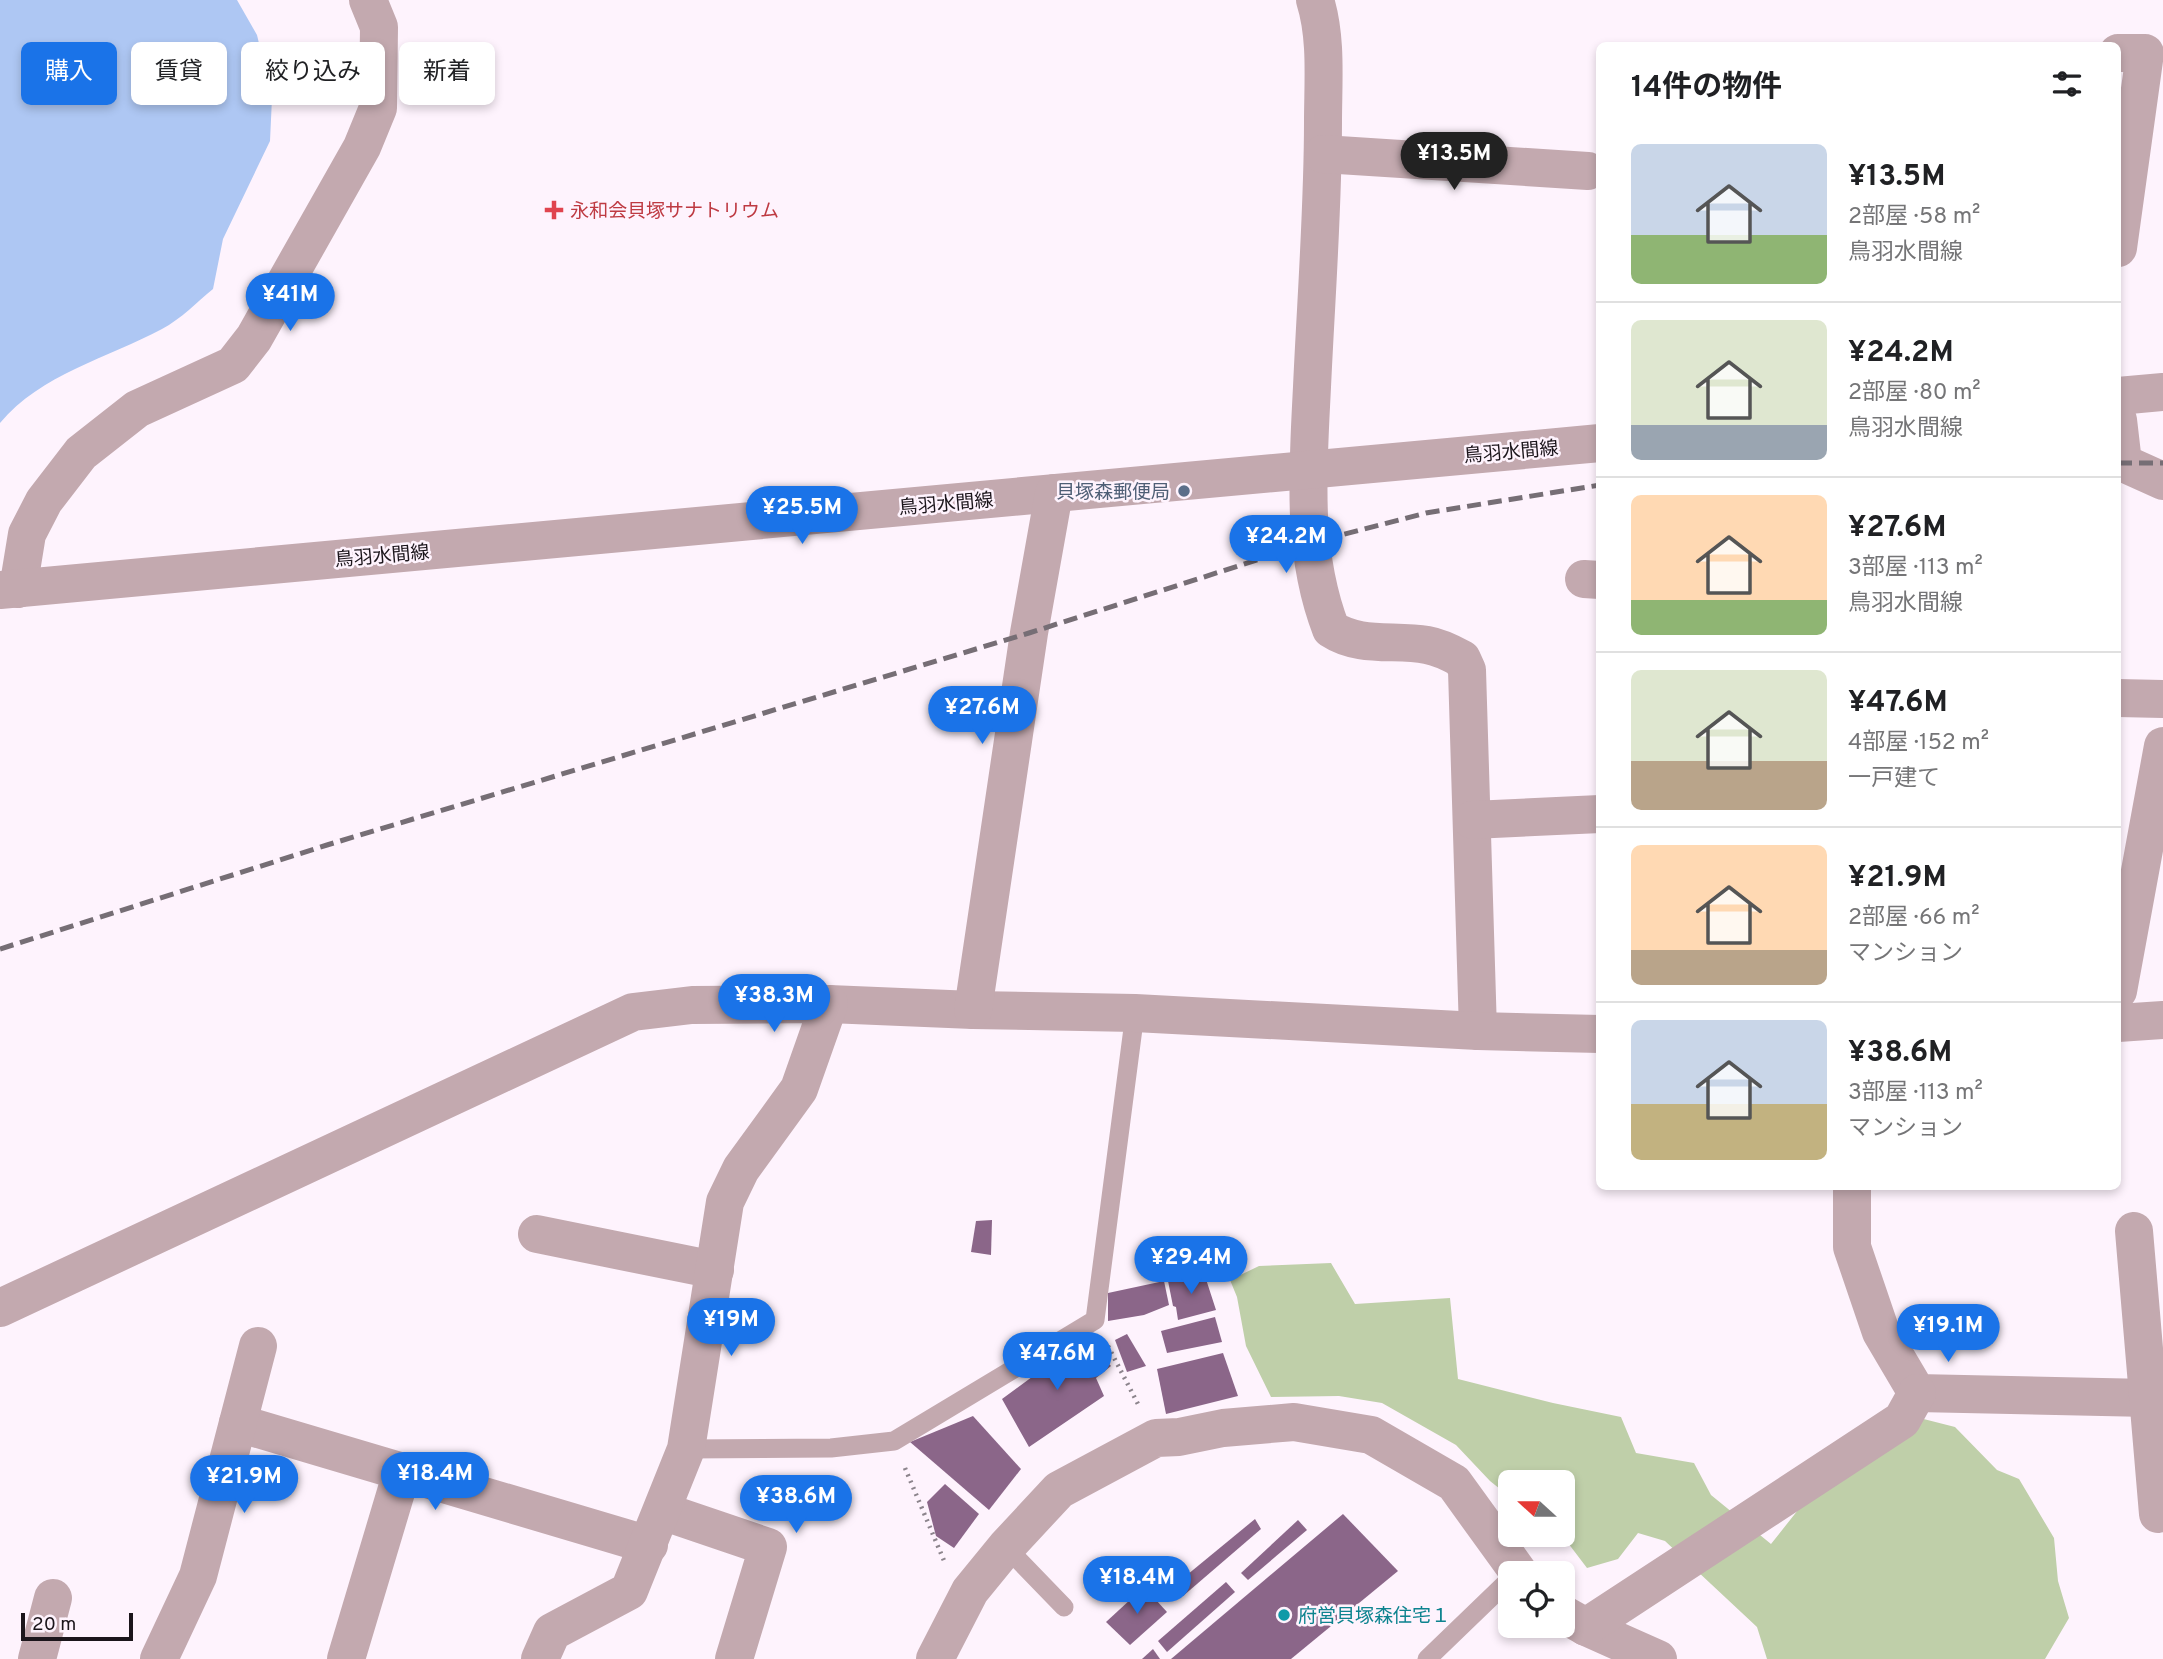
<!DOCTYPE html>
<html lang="ja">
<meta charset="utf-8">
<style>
:root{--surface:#fff;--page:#f6f6f6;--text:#202124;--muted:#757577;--line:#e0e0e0;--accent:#1a73e8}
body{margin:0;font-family:Overpass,"Noto Sans JP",sans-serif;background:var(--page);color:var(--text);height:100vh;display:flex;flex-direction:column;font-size:26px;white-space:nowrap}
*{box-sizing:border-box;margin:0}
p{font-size:23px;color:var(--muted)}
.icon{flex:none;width:38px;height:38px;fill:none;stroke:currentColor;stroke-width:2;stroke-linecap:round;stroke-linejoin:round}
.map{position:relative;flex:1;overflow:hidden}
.details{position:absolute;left:1596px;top:42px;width:525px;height:1148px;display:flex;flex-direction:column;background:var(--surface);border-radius:10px;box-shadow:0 4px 10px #0003}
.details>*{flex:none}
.guide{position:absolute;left:21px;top:42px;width:665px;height:63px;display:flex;gap:14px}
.needle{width:46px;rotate:291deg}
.buttons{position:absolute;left:1498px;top:1470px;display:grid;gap:14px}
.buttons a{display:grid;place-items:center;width:77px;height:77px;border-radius:10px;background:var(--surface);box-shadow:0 4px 10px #0003;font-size:35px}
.scale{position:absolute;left:21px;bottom:18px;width:112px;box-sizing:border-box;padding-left:7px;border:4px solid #1b151b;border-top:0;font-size:19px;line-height:24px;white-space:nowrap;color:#1b151b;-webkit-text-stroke:5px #fef3fd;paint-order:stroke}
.price{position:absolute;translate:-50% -60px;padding:0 16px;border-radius:24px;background:var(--accent);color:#fff;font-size:23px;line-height:46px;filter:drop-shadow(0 2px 4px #0008)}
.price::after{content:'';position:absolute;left:50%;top:42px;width:21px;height:16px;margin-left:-10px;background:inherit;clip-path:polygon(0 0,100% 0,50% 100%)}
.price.selected{background:#222;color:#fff}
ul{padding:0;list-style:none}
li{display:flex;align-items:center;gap:21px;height:175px;padding:0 35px}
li+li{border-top:2px solid var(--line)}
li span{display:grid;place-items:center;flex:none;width:196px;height:140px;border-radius:10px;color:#555}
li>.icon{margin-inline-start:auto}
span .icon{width:84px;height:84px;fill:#fffc;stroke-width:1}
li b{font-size:30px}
h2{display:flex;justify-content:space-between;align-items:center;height:84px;padding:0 35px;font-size:30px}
.tag{padding:0 24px;border-radius:10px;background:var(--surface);box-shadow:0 4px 10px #0003;font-size:24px;line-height:63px}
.tag.selected{background:var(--accent);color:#fff}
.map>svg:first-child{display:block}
.green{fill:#bfcfa9}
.water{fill:#aec7f3}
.building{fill:#8b6689}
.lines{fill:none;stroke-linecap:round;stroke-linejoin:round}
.path{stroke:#8c848c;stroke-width:4.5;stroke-dasharray:2 5;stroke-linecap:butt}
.service{stroke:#c3a9af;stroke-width:19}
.minor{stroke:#c3a9af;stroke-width:38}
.tertiary{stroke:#c3a9af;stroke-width:38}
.rail{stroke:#766e75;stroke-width:5;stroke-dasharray:14 7;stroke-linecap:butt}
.health-dot{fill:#e0444e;stroke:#fef3fd;stroke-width:2.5}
.service-dot{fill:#5c6f8a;stroke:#fef3fd;stroke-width:2.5}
.culture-dot{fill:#0f9aa8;stroke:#fef3fd;stroke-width:2.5}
.labels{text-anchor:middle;stroke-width:5;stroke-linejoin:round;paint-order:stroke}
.health-label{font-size:19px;fill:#be3a42;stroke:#fef3fd;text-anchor:start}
.street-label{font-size:19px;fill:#1b151b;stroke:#fef3fd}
.service-label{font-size:19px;fill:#4e5e75;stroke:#fef3fd;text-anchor:end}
.culture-label{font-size:19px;fill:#0d838f;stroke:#fef3fd;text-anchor:start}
</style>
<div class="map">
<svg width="2163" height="1659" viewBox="0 0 2163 1659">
<rect width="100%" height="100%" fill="#fef3fd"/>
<path class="green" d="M1331,1263L1355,1304L1450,1298L1458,1379L1553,1403L1621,1417L1636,1453L1694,1463L1711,1495L1771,1544L1798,1510L1904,1414L1955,1427L1997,1470L2019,1479L2054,1538L2058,1581L2069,1618L2045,1659H1767L1757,1627L1665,1541L1638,1533L1618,1559L1587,1568L1568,1543L1557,1535H1563V1482H1510V1497L1490,1481L1456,1445L1382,1403L1339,1396L1271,1397L1246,1346L1237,1297L1230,1280L1259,1266Z"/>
<path class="water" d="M0,0H237L257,35L272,98L270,141L223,239L213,289C197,302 181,319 162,329C108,358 41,374 0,423Z"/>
<g class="building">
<path d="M992,1220L991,1255L971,1252L976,1221Z"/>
<path d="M1204,1273L1216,1310L1178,1320L1176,1307L1173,1306L1168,1281Z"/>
<path d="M1164,1281L1169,1305L1144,1315L1108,1321V1293Z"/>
<path d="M1215,1317L1222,1342L1167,1353L1161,1331Z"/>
<path d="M1127,1334L1146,1366L1127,1372L1115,1340Z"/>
<path d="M1085,1338L1111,1366L1096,1378L1104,1396L1029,1447L1002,1399Z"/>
<path d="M1223,1353L1238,1396L1166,1414L1157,1369Z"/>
<path d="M973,1416L1021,1469L989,1510L910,1442Z"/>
<path d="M945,1484L979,1514L954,1548L936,1536L927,1502Z"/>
<path d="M1343,1514L1398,1571L1291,1659H1171Z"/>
<path d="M1255,1519L1261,1529L1183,1596L1176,1584Z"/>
<path d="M1298,1520L1307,1530L1248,1580L1241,1573Z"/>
<path d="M1226,1582L1235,1592L1167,1652L1158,1641Z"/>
<path d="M1144,1587L1167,1612L1130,1645L1106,1622Z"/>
<path d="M1153,1649L1160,1659H1142Z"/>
</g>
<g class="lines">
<g class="path">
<path d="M1108,1346L1139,1406"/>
<path d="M905,1468L945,1563"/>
</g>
<g class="service">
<path d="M686,1449L831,1448L894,1441L1095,1320L1135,1013"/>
<path d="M1006,1547L1064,1607"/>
<path d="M1427,1659L1510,1579"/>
</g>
<g class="minor">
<path d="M1315,0C1327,38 1323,82 1323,122C1323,210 1316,299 1312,387C1308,468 1301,552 1331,629C1360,648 1394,639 1427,645C1439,647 1451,653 1462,659L1467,670L1478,1031"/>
<path d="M2118,53H2145L2118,248"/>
<path d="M1323,154L1588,171"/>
<path d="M2118,420L2123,463L2163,481"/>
<path d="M1584,579L1600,580"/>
<path d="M18,589L27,534L44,501L81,453L137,409L233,365L254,338L362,147L378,108L379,27L368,0"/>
<path d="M2118,698L2163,699"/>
<path d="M1472,820L1600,814"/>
<path d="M2118,991L2163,746"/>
<path d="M2118,1023L2163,1020"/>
<path d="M1852,1186V1247L1881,1332L1917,1393L2149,1398"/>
<path d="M2134,1231L2158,1514"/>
<path d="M537,1234L715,1270"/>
<path d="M0,1308L633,1012L692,1005L829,1004L973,1010L1135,1013L1478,1031L1600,1034"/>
<path d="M238,1423L649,1545"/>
<path d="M662,1511L768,1547L734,1659"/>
<path d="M1563,1614L1586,1627L1658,1659"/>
<path d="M1586,1627L1902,1420L1917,1393"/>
<path d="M37,1659L53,1598"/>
<path d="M159,1659L198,1576L258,1346"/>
<path d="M346,1659L402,1472"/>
<path d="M540,1659L552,1632L629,1591L686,1449L725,1202L741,1169L799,1089L829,1004"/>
<path d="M935,1659L970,1591L1006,1547L1059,1490L1156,1438L1179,1437L1223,1428L1294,1422L1371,1435L1454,1483L1519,1573"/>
</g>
<g class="tertiary">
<path d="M2118,396L2163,392"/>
<path d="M0,590L1600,443"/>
<path d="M973,1010L1029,633L1054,493"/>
</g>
<g class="rail">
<path d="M2118,463H2163"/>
<path d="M0,949L327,845L1029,633L1310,543L1426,513L1600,485"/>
</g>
</g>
<path class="health-dot" d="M550.5 199.5h7v7h7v7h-7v7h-7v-7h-7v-7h7z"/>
<circle class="service-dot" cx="1184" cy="491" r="7"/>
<circle class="culture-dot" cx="1284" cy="1615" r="7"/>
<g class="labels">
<g class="health-label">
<text x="570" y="217">永和会貝塚サナトリウム</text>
</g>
<g class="street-label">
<text transform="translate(1511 451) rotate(-5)" y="7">鳥羽水間線</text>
<text transform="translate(946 503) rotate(-5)" y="7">鳥羽水間線</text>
<text transform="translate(382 555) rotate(-5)" y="7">鳥羽水間線</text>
</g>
<g class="service-label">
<text x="1170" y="498">貝塚森郵便局</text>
</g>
<g class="culture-label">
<text x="1298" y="1622">府営貝塚森住宅１</text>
</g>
</g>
</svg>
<div class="buttons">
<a><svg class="needle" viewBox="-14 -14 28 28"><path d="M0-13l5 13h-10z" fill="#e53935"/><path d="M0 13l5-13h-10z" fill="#757577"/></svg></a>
<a><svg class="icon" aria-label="locate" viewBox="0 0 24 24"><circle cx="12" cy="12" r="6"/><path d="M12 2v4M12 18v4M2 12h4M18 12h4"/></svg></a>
</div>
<div class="scale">20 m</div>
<b class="price selected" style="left:1454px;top:192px">¥13.5M</b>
<b class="price" style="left:290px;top:333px">¥41M</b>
<b class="price" style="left:802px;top:546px">¥25.5M</b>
<b class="price" style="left:1286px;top:575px">¥24.2M</b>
<b class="price" style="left:982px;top:746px">¥27.6M</b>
<b class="price" style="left:774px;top:1034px">¥38.3M</b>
<b class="price" style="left:1191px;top:1296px">¥29.4M</b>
<b class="price" style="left:731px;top:1358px">¥19M</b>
<b class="price" style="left:1948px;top:1364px">¥19.1M</b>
<b class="price" style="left:1057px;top:1392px">¥47.6M</b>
<b class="price" style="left:435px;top:1512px">¥18.4M</b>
<b class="price" style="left:244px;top:1515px">¥21.9M</b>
<b class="price" style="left:796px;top:1535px">¥38.6M</b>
<b class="price" style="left:1137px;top:1616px">¥18.4M</b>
<div class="guide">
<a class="tag selected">購入</a>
<a class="tag">賃貸</a>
<a class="tag">絞り込み</a>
<a class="tag">新着</a>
</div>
<section class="details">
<h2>14件の物件<svg class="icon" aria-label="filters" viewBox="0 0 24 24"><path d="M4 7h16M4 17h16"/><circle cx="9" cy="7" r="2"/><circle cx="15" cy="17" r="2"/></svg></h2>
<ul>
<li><span style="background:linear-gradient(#c9d6e8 65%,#8fb573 0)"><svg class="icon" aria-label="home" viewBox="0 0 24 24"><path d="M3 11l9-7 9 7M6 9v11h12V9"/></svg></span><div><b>¥13.5M</b><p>2部屋 · 58 m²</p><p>鳥羽水間線</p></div></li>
<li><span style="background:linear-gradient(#dfe7d0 75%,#9aa5b1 0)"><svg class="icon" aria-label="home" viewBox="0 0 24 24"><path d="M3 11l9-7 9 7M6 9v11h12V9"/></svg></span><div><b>¥24.2M</b><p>2部屋 · 80 m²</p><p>鳥羽水間線</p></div></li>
<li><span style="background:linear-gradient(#ffd9b3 75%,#8fb573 0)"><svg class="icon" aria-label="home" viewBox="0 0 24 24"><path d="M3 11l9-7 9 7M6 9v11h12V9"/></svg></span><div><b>¥27.6M</b><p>3部屋 · 113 m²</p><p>鳥羽水間線</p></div></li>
<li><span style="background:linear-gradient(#dfe7d0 65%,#b9a48a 0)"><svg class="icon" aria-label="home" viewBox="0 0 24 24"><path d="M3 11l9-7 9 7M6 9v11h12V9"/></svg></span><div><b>¥47.6M</b><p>4部屋 · 152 m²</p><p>一戸建て</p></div></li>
<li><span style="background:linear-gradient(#ffd9b3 75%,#b9a48a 0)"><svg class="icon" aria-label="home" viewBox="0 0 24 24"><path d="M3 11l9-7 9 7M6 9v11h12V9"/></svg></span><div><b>¥21.9M</b><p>2部屋 · 66 m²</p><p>マンション</p></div></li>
<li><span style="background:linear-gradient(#c9d6e8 60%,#c2b280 0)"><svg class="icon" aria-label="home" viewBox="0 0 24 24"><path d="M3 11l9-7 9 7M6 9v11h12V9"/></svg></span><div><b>¥38.6M</b><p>3部屋 · 113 m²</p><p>マンション</p></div></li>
</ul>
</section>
</div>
